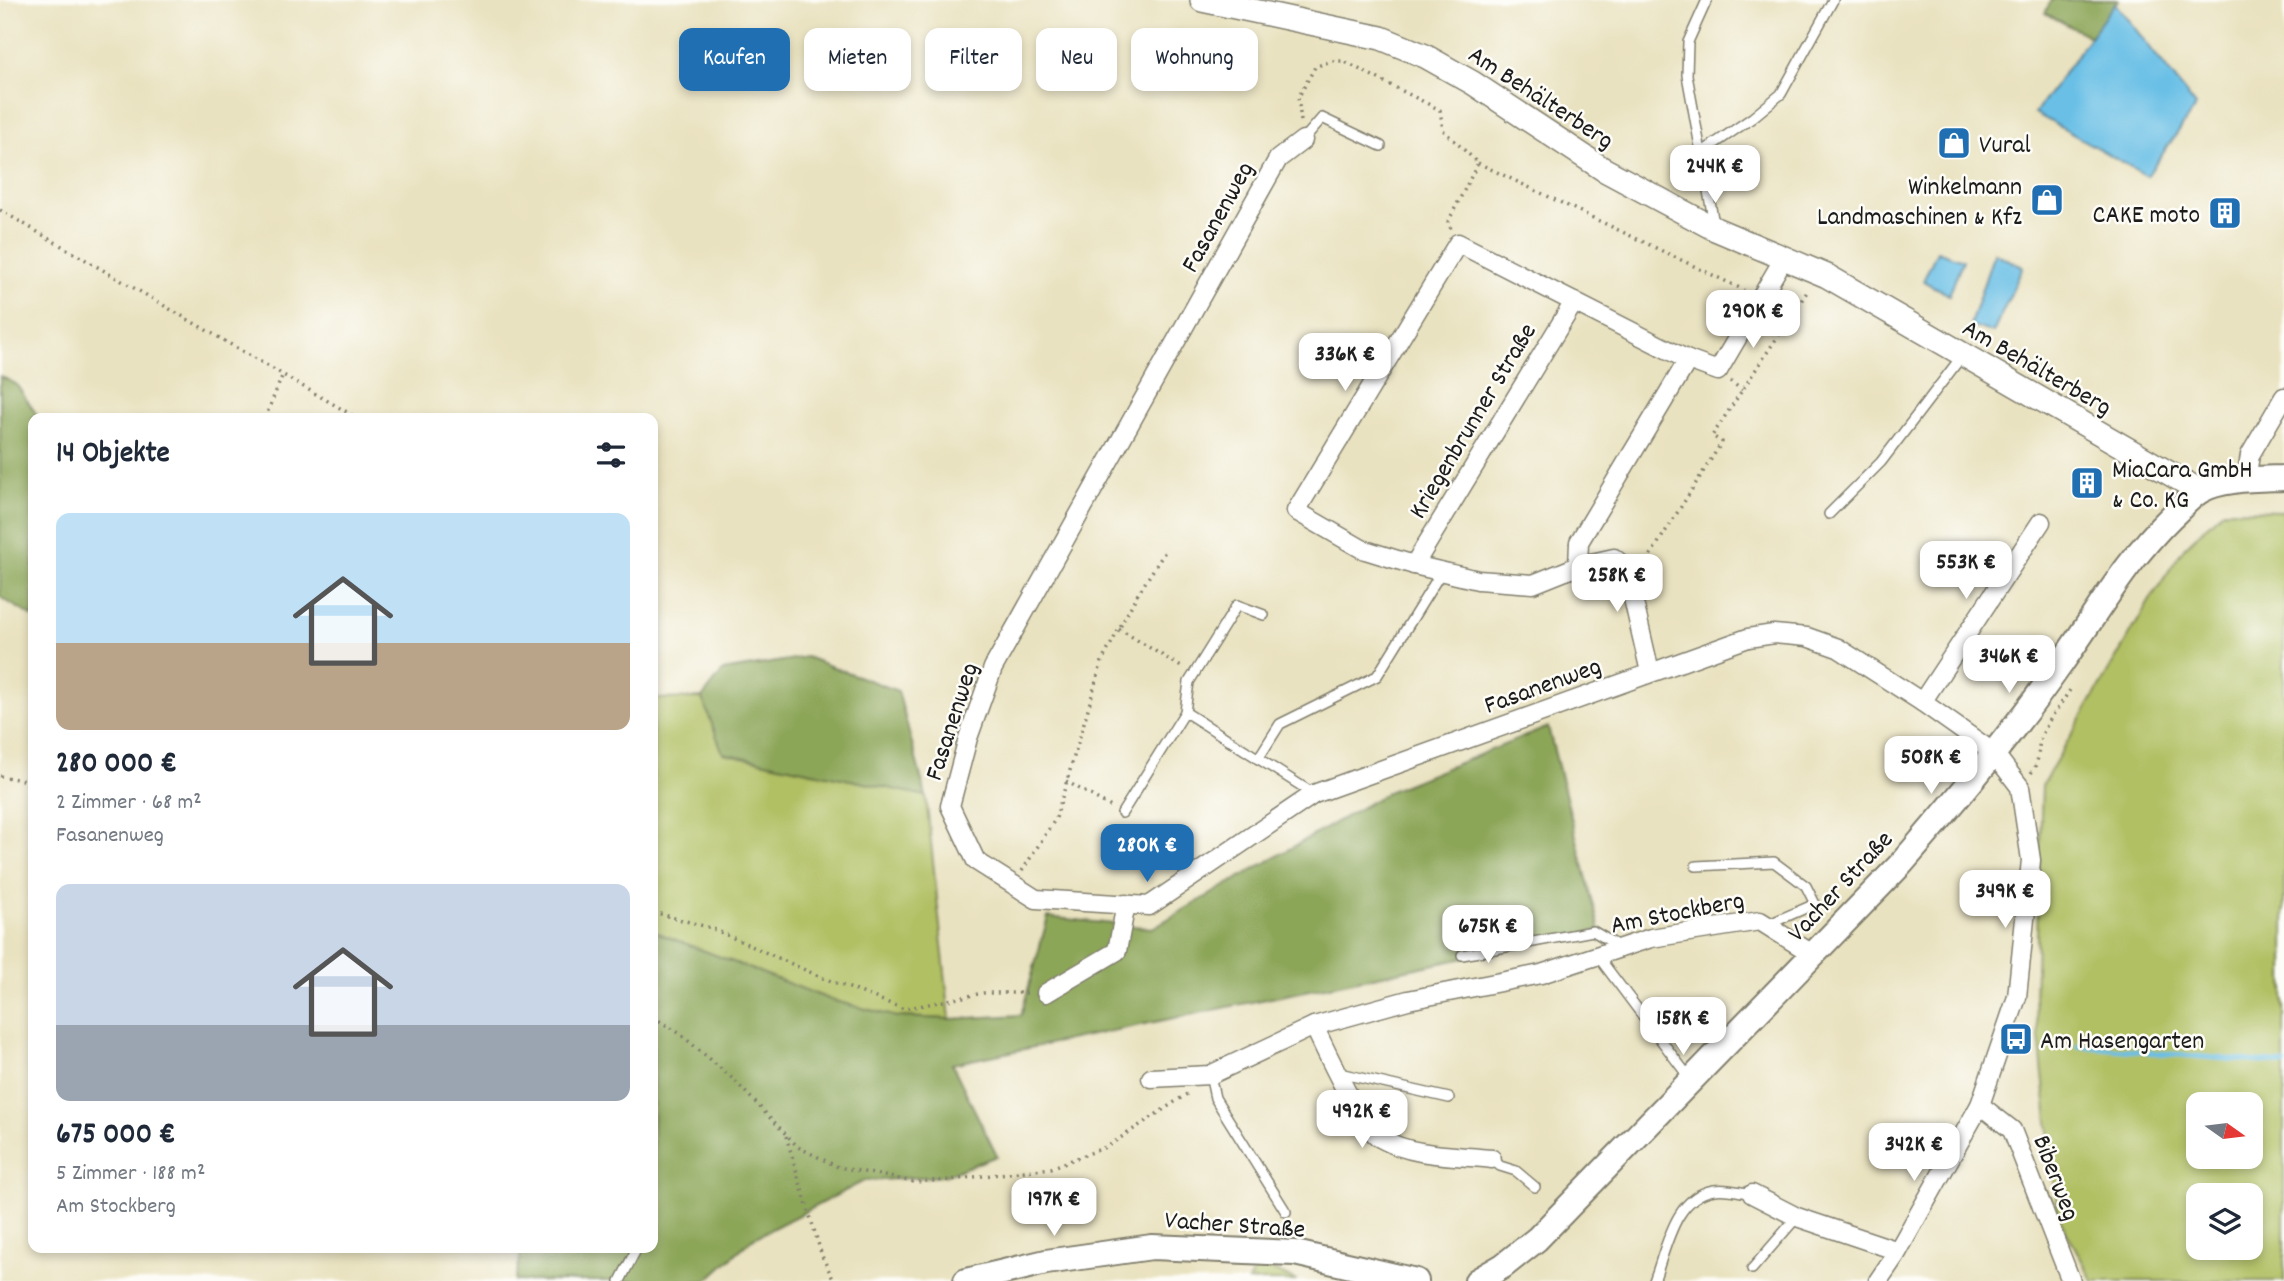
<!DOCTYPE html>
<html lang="de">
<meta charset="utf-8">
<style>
:root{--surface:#fff;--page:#f6f6f7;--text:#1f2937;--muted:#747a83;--accent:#1f6fb2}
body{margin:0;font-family:Dekko,sans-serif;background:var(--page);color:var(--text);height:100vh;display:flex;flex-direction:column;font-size:26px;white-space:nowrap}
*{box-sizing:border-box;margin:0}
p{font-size:23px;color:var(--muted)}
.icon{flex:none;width:38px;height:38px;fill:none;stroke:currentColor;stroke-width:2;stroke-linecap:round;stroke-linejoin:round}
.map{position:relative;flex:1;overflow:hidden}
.drawer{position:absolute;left:28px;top:413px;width:630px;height:840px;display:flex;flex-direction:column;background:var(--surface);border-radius:14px;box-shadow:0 4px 10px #0003}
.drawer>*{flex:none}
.top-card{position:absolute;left:679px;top:28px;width:665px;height:63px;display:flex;gap:14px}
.needle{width:46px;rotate:104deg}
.tools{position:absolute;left:2186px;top:1092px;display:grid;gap:14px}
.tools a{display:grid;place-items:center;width:77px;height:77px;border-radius:14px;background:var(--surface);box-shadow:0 4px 10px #0003;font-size:35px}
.price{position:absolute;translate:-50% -60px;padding:0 16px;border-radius:14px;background:#fff;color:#222;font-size:23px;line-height:46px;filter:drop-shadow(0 2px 4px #0008)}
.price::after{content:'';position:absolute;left:50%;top:42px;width:21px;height:16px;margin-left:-10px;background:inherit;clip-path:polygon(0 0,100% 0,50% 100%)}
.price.active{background:var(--accent);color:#fff}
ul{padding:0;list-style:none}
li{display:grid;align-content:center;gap:14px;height:371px;padding:0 28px}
li span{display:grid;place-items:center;height:217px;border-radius:14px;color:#555}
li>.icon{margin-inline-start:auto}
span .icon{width:126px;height:126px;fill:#fffc;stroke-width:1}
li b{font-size:30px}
h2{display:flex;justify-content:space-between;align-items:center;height:84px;padding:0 28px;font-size:30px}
.pill{padding:0 24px;border-radius:14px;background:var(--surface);box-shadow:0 4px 10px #0003;font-size:24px;line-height:63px}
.pill.active{background:var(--accent);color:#fff}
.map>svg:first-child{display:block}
.green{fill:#b1c063;stroke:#666e40;stroke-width:2;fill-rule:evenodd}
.forest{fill:#8ca659;stroke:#54613a;stroke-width:2}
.water{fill:#69bfe6;stroke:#426e81;stroke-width:2}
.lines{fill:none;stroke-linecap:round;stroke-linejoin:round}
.stream{stroke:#69bfe6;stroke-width:5}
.service-casing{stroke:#827f6e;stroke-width:12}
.minor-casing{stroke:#827f6e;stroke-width:21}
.tertiary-casing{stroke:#827f6e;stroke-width:26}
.secondary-casing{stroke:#827f6e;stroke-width:28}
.path{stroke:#827f6e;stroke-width:3.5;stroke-dasharray:2 5;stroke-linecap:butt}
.service{stroke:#fff;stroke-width:9}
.minor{stroke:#fff;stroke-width:18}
.tertiary{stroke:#fff;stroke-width:23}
.secondary{stroke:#fff;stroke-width:24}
.labels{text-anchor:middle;stroke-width:5;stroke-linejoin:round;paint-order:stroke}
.street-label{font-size:26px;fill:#1c1c1c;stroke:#fdfcf7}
.poi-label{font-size:26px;fill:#1c1c1c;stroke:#fdfcf7;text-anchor:start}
</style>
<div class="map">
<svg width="2284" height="1281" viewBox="0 0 2284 1281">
<rect width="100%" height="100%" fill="#fdfcf7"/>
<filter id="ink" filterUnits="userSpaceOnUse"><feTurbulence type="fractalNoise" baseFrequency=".0143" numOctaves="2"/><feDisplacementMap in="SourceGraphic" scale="14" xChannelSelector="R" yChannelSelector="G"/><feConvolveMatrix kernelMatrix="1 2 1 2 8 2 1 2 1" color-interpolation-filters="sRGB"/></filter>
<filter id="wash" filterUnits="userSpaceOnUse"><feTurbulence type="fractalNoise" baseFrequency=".00686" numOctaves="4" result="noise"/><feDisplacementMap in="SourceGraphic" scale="28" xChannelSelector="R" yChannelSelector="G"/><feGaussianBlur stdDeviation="1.57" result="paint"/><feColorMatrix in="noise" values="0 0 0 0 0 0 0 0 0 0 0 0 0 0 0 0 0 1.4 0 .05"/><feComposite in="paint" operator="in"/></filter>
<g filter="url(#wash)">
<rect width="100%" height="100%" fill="#e9e2c0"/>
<g class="green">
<path d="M2223,510L2284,511V1281H2093L2058,1216L2035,999L2042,785L2153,595L2184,548ZM2198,1104H2250V1157H2198ZM2198,1195H2250V1248H2198Z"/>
<path d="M702,698L723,753L926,796L950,1019L897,1017L831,1000L653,931V699Z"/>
<path d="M1258,1263L1297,1281H1248Z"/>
</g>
<g class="forest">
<path d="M2051,0H2118L2090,37L2045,13Z"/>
<path d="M0,376L16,384L39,418H33V617L0,597Z"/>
<path d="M806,657L898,691L926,796L723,753L702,698L723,671Z"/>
<path d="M1548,727L1600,930L952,1064L997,1156L944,1176L864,1181L752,1239L706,1281H515L521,1254L506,1248H653V931L831,1000L897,1017L950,1019L1021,1015L1048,917L1152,928L1392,790Z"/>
</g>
<g class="water">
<path d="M2115,3L2196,106L2147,176L2035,113Z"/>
<path d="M1937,251L1963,260L1949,295L1923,281Z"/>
<path d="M1994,253L2023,267L1993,333L1970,325Z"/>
</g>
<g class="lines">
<path class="stream" d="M2078,1046L2284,1064"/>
</g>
</g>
<g filter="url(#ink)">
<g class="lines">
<defs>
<g id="service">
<path d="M1707,0L1688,42L1687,75L1714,224"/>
<path d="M1303,140L1322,118L1381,146"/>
<path d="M1701,153L1752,118L1781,94L1833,0"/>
<path d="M1829,514L1881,462L1962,356"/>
<path d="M1185,712L1314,794"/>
<path d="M1258,759L1280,724L1377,676L1442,571"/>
<path d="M1122,813L1185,712L1189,682L1237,605L1264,615"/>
<path d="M1696,866L1774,862L1806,886L1815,904L1767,925"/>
<path d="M1462,955L1593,931L1620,947"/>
<path d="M1597,955L1691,1080"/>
<path d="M1339,1073L1449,1098"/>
<path d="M1210,1075L1215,1098L1286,1212"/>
<path d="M1492,1159L1500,1166L1516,1171L1535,1187"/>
<path d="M1752,1269L1797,1217"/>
<path d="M620,1281L637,1248"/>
<path d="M1654,1281C1666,1250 1674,1196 1714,1190C1726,1188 1740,1192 1752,1194"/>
</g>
<g id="minor">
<path d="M1303,140L1278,159L993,668L968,738L950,806L976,861L1036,899L1149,906L1314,794L1748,638L1774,634L1807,637L1838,648L1922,702L1994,753L2020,787L2031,860L2017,997L1980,1105L1895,1256L1878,1281"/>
<path d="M2246,480L2250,455L2284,397"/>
<path d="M1414,565L1574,302"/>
<path d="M1578,566L1579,542L1688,360"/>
<path d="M1650,672L1626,568L1614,558L1578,566L1533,584L1478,580L1414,565L1362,549L1296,511L1458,243L1688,360L1718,371L1784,258"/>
<path d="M1922,702L2041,522"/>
<path d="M1046,993L1117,951L1126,904"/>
<path d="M1314,1026C1325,1049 1361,1128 1380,1138C1413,1157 1455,1155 1492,1159"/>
<path d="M1151,1078L1210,1075L1314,1026L1408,1000L1541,974L1651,938L1760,921L1814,955"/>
<path d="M1980,1105L2012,1130L2071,1281"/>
<path d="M1752,1194L1797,1217L1898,1251"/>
</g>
<path id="tertiary" d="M1202,0L1381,38L1425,56L1473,83L1603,169L1715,229L1827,276L2200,491"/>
<g id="secondary">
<path d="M966,1281L1046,1262L1152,1247L1295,1253L1416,1281"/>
<path d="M1477,1281L1503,1266L1537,1239L1900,865C1956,801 2011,735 2060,665C2098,612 2125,562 2172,516C2181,508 2190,497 2200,491C2220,478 2261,479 2284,478"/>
</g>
</defs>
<use href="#service" class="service-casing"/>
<use href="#minor" class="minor-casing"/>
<use href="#tertiary" class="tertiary-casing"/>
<use href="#secondary" class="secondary-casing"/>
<g class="path">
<path d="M1301,121L1298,98L1315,67L1331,61H1343L1440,110L1443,130L1478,163L1448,222L1451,229"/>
<path d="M1478,163L1744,290"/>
<path d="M0,210L357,418"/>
<path d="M1730,381L1742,390"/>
<path d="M265,418L283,374"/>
<path d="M1643,567L1722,442L1712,436L1809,289"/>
<path d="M1119,629L1183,668"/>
<path d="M2031,773C2042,759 2036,748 2042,735C2049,719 2061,704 2070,690"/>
<path d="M0,776L33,782"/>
<path d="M1066,781L1111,807"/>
<path d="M1022,871L1056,818L1102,661L1136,597L1166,550"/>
<path d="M653,912L711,928L823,978L904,1009L983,993H1030"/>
<path d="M653,1017L679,1033L733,1079L798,1147L838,1167L915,1182L949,1180L1051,1168L1108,1146L1187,1094"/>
<path d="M786,1136L822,1256L834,1281"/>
</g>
<use href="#service" class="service"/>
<use href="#minor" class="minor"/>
<use href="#tertiary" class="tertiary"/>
<use href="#secondary" class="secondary"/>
</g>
</g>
<defs>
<symbol id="shop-square" viewBox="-11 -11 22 22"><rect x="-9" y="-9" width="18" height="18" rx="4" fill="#1f6fb2" stroke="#fdfcf7"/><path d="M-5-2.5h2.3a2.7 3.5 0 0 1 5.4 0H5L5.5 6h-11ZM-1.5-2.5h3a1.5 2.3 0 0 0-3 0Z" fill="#fff"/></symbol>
<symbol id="building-square" viewBox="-11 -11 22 22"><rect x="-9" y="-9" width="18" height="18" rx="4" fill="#1f6fb2" stroke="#fdfcf7"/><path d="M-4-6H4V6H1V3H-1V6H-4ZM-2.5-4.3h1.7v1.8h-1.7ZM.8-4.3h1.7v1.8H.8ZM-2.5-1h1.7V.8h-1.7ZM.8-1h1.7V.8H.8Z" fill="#fff"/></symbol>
<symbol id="bus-square" viewBox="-11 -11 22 22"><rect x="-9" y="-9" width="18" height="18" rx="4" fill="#1f6fb2" stroke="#fdfcf7"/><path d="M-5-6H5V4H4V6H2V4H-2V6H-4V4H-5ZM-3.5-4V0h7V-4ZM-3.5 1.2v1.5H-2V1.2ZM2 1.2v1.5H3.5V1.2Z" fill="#fff"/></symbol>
</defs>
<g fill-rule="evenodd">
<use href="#shop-square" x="1935" y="124" width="38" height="38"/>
<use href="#shop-square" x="2028" y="181" width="38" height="38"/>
<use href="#building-square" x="2206" y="194" width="38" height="38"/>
<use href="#building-square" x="2068" y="464" width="38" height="38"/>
<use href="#bus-square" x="1997" y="1020" width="38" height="38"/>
</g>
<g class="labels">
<g class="street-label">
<text transform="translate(1542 96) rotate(33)" y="9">Am Behälterberg</text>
<text transform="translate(1216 216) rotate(-61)" y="9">Fasanenweg</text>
<text transform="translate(2038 366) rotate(30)" y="9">Am Behälterberg</text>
<text transform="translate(1471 420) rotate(-59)" y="9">Kriegenbrunner Straße</text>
<text transform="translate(1542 684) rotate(-20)" y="9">Fasanenweg</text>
<text transform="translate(950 721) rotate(-72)" y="9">Fasanenweg</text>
<text transform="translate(1839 885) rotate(-47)" y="9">Vacher Straße</text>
<text transform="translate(1677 911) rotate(-11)" y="9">Am Stockberg</text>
<text transform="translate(2058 1177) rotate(69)" y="9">Biberweg</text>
<text transform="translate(1235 1223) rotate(4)" y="9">Vacher Straße</text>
</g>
<g class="poi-label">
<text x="1979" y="152">Vural</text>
<text x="2022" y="194" text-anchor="end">Winkelmann<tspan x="2022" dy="30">Landmaschinen &amp; Kfz</tspan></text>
<text x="2200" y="222" text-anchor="end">CAKE moto</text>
<text x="2112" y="477">MiaCara GmbH<tspan x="2112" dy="30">&amp; Co. KG</tspan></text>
<text x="2040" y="1048">Am Hasengarten</text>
</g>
</g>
</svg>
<div class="tools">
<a><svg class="needle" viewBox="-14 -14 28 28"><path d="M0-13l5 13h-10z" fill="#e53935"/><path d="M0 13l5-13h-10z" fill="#747a83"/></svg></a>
<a><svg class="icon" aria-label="layers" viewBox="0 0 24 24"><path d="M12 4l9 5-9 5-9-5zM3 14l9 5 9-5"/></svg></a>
</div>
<b class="price" style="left:1715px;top:205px">244K €</b>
<b class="price" style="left:1753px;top:350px">290K €</b>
<b class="price" style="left:1345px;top:393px">336K €</b>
<b class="price" style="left:1966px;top:601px">553K €</b>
<b class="price" style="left:1617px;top:614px">258K €</b>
<b class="price" style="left:2009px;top:695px">346K €</b>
<b class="price" style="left:1931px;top:796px">508K €</b>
<b class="price active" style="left:1147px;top:884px">280K €</b>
<b class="price" style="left:2005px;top:930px">349K €</b>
<b class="price" style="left:1488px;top:965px">675K €</b>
<b class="price" style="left:1683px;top:1057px">158K €</b>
<b class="price" style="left:1362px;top:1150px">492K €</b>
<b class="price" style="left:1914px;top:1183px">342K €</b>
<b class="price" style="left:1054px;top:1238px">197K €</b>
<div class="top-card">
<a class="pill active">Kaufen</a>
<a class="pill">Mieten</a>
<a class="pill">Filter</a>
<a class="pill">Neu</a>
<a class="pill">Wohnung</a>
</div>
<section class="drawer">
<h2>14 Objekte<svg class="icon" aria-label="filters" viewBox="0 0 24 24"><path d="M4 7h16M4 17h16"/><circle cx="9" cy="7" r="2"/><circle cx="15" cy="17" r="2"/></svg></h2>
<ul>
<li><span style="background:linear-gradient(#bfe0f5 60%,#b9a48a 0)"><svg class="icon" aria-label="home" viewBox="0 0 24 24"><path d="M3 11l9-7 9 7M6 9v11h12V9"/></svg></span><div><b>280 000 €</b><p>2 Zimmer · 68 m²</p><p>Fasanenweg</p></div></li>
<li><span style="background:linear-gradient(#c9d6e8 65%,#9aa5b1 0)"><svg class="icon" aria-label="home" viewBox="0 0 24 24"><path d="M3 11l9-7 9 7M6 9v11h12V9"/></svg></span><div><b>675 000 €</b><p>5 Zimmer · 188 m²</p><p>Am Stockberg</p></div></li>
</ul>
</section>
</div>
